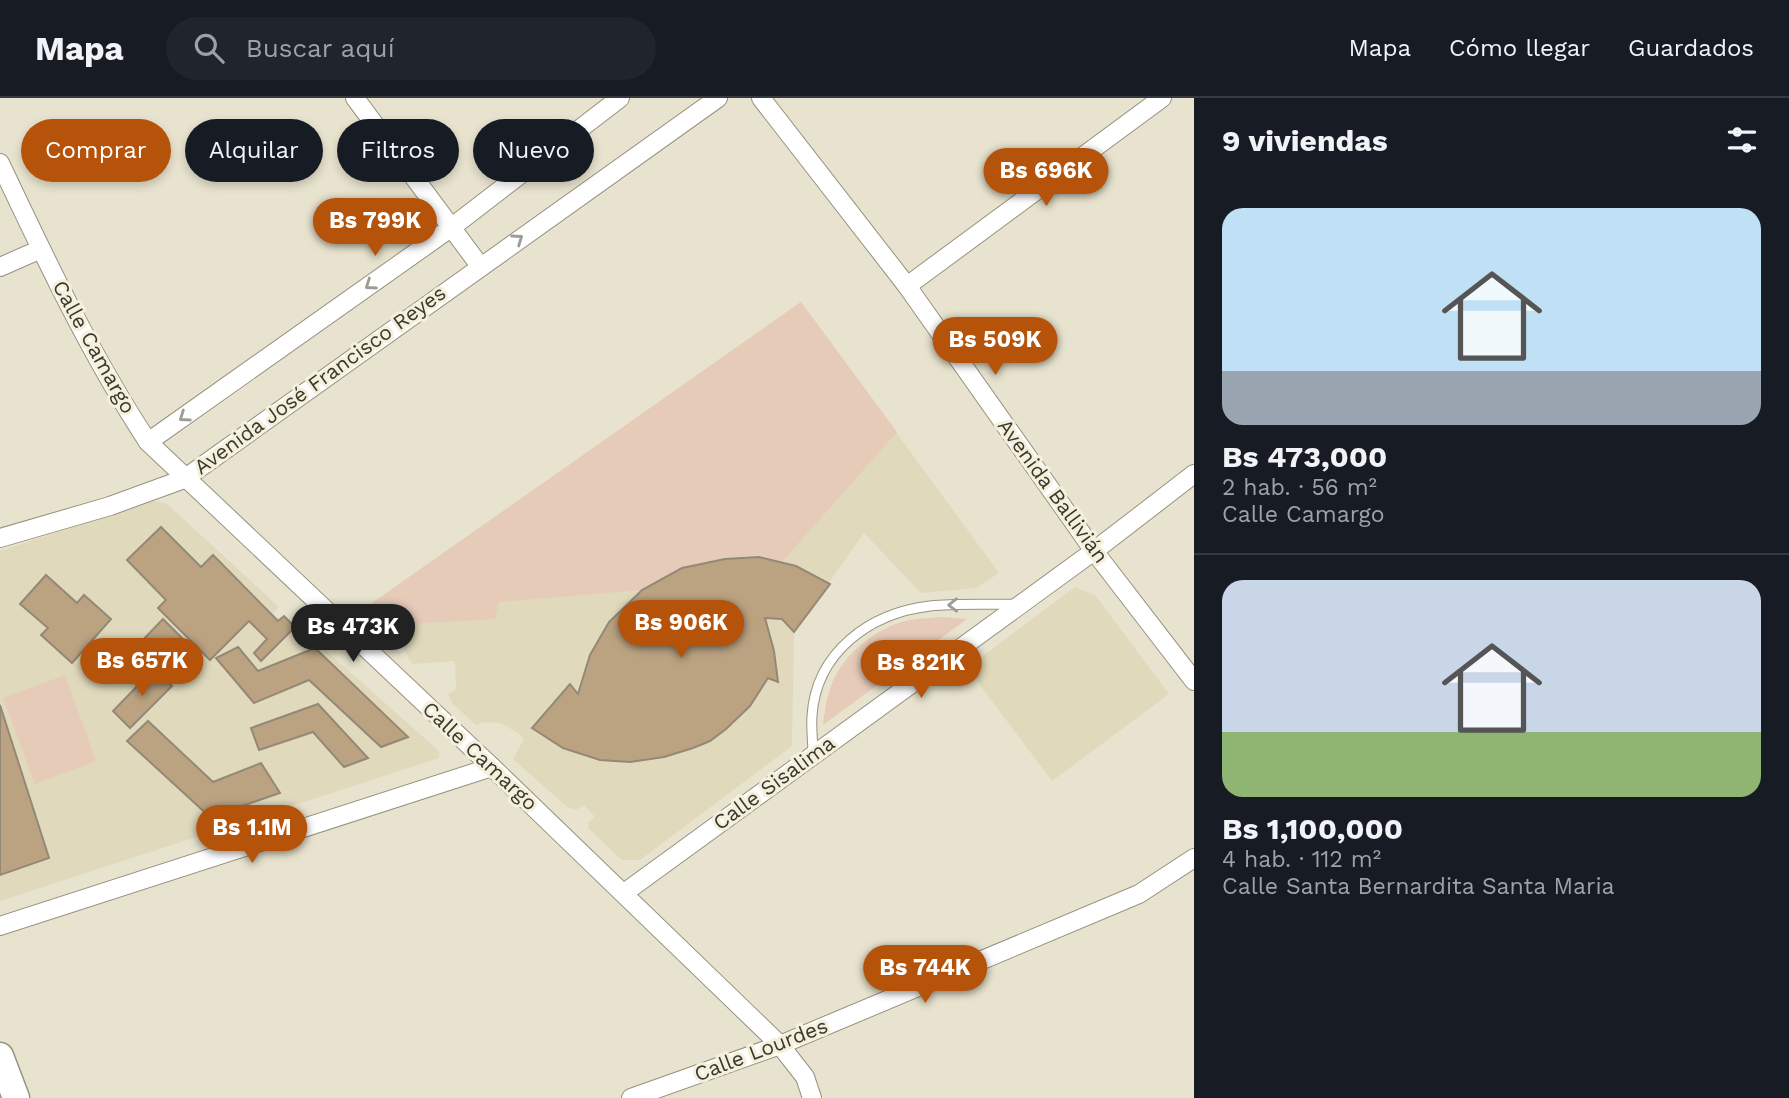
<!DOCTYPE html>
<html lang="es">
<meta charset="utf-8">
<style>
:root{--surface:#171b24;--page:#20242c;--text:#f1f3f6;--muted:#9ea1a6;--line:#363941;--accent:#b45309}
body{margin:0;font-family:"Work Sans",sans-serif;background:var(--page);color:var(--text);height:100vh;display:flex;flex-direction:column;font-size:26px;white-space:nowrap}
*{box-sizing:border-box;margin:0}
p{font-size:23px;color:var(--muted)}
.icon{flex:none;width:38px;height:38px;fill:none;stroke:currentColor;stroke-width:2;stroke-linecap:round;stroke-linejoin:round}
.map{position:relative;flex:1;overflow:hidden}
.sheet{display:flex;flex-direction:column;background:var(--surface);width:595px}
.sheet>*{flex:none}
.top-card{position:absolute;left:21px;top:21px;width:665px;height:63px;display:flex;gap:14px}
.price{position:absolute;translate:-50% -60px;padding:0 16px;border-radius:24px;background:var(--accent);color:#fff;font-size:23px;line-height:46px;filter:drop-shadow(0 2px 4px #0008)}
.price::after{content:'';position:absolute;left:50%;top:42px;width:21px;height:16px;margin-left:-10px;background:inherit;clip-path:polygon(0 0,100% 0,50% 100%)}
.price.current{background:#222;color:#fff}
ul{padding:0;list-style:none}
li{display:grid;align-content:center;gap:14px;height:371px;padding:0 28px}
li+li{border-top:2px solid var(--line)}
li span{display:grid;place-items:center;height:217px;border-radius:21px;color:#555}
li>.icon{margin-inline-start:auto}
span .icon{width:126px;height:126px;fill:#fffc;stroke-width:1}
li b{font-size:30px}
h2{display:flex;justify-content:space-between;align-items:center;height:84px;padding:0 28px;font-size:30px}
.tag{padding:0 24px;border-radius:32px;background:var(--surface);box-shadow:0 4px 10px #0003;font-size:24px;line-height:63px}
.tag.current{background:var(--accent);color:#fff}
header{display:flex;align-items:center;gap:42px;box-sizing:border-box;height:98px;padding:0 35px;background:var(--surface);border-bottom:2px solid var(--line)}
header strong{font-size:33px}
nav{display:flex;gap:38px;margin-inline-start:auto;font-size:24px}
.search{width:490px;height:63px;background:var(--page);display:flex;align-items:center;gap:18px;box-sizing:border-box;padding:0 24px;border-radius:38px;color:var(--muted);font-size:26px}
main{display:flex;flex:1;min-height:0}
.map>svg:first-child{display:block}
.built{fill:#e0d9bc}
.green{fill:#e6cbb9}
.building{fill:#bba382;stroke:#948877;stroke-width:2}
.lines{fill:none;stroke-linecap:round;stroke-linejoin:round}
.lane-casing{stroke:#97927f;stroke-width:11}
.street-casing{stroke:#97927f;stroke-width:20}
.secondary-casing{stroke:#97927f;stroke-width:29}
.lane{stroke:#fff;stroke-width:9}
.street{stroke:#fff;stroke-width:18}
.secondary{stroke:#fff;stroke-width:26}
.oneway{stroke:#9c9c97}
.labels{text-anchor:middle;stroke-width:6;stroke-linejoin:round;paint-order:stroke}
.street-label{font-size:21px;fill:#3a382f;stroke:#f5f0db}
</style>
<header>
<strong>Mapa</strong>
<div class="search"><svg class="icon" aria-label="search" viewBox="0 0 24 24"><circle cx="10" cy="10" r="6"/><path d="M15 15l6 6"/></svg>Buscar aquí</div>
<nav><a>Mapa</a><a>Cómo llegar</a><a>Guardados</a></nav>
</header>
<main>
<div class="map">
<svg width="1194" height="1000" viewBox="0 0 1194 1000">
<rect width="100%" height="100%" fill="#e8e3ce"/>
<g class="built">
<path d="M801,204L999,475L976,490L921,495L864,435L794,534L792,648L640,762H622L588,730V725L595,719L584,707L576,712L566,708L513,661L524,641L521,637L501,625L483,624L476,627L452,605L448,596L456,591L455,563L412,566L404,551L402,526L373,528L364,525L355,517Z"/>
<path d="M153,403L166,405L279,509L273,515L286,529L297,527L439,653V660L0,803V453Z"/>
<path d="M1075,489L1095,497L1169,596L1052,683L967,570Z"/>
</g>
<g class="green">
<path d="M801,204L897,334L781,465L725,461L682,470L642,492L499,504L495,521L373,528L364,525L355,517Z"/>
<path d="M943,519L967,521L823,627C825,610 828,590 837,575C851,550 882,527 910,522C921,520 932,520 943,519Z"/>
<path d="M65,577L96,663L35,686L3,600Z"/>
</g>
<g class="building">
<path d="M161,429L201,469L213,457L278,523L284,518L295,529L261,563L254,555L267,541L249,523L210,562L158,510L166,502L127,462Z"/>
<path d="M759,459L796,468L830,486L794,534L782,521L765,520L774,553L778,584L768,580L750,608L726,631L710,643L693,650L664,659L630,664L600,662L563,650L532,630L570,586L578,596L590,557L609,524L642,492L682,470L725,461Z"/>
<path d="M46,477L77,505L84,497L111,521L72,565L41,537L48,530L20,506Z"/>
<path d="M163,521L186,544L174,556L182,564L169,578L138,547Z"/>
<path d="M238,549L258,573L315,550L408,639L381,649L309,582L254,605L216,560Z"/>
<path d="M154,571L172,588L130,630L113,613Z"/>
<path d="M318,606L368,660L344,669L313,634L259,652L251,630Z"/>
<path d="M0,607L49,760L0,777Z"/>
<path d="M148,623L213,684L261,665L280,695L210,719L127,643Z"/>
</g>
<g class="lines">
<defs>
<path id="lane" d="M813,656C813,644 811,631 812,618C816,554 870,515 930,508C958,505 988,507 1016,506"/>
<g id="street">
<path d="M355,0L480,168"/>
<path d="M761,0L907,188L1094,453L1194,583"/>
<path d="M0,65C45,160 90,256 148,344L492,669L780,947L805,979L812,1000"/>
<path d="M0,169L41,151"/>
<path d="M907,188L1162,0"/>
<path d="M148,344L452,129L620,0"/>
<path d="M0,440L110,408L184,381L718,0"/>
<path d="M624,795L1094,453L1194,376"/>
<path d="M0,828L492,669"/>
<path d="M631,1000L780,947L1139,796L1194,760"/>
</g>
<path id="secondary" d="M0,958L16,1000"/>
</defs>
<use href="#lane" class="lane-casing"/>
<use href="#street" class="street-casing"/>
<use href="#secondary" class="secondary-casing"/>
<use href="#lane" class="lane"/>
<use href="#street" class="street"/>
<use href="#secondary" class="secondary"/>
</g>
<defs><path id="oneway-chevron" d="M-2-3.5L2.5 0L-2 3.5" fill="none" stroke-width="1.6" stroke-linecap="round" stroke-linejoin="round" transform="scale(1.75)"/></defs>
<g class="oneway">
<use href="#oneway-chevron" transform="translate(518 141) rotate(-35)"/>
<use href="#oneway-chevron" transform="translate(370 187) rotate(145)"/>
<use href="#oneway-chevron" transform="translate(184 319) rotate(145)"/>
<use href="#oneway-chevron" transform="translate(953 507) rotate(179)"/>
</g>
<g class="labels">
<g class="street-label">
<text transform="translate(94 249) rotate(61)" y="7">Calle Camargo</text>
<text transform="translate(320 282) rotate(-36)" y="7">Avenida José Francisco Reyes</text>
<text transform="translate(1053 393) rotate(54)" y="7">Avenida Ballivián</text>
<text transform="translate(480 658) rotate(43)" y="7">Calle Camargo</text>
<text transform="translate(774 685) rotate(-36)" y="7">Calle Sisalima</text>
<text transform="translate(761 952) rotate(-21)" y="7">Calle Lourdes</text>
</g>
</g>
</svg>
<b class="price" style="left:1046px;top:110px">Bs 696K</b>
<b class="price" style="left:375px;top:160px">Bs 799K</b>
<b class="price" style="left:995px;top:279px">Bs 509K</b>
<b class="price" style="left:681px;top:562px">Bs 906K</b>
<b class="price current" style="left:353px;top:566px">Bs 473K</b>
<b class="price" style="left:142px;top:600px">Bs 657K</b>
<b class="price" style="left:921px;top:602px">Bs 821K</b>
<b class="price" style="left:252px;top:767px">Bs 1.1M</b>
<b class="price" style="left:925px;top:907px">Bs 744K</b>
<div class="top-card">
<a class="tag current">Comprar</a>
<a class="tag">Alquilar</a>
<a class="tag">Filtros</a>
<a class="tag">Nuevo</a>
</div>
</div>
<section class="sheet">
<h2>9 viviendas<svg class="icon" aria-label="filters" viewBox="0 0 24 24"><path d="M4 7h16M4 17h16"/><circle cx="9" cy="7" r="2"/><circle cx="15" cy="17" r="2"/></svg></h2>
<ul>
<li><span style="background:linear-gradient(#bfe0f5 75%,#9aa5b1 0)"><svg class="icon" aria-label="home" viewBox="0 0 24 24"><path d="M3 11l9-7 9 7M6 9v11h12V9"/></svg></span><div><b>Bs 473,000</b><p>2 hab. · 56 m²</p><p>Calle Camargo</p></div></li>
<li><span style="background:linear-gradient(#c9d6e8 70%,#8fb573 0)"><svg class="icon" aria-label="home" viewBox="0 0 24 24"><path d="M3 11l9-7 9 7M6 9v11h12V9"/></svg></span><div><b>Bs 1,100,000</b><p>4 hab. · 112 m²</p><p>Calle Santa Bernardita Santa Maria</p></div></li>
</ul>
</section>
</main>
